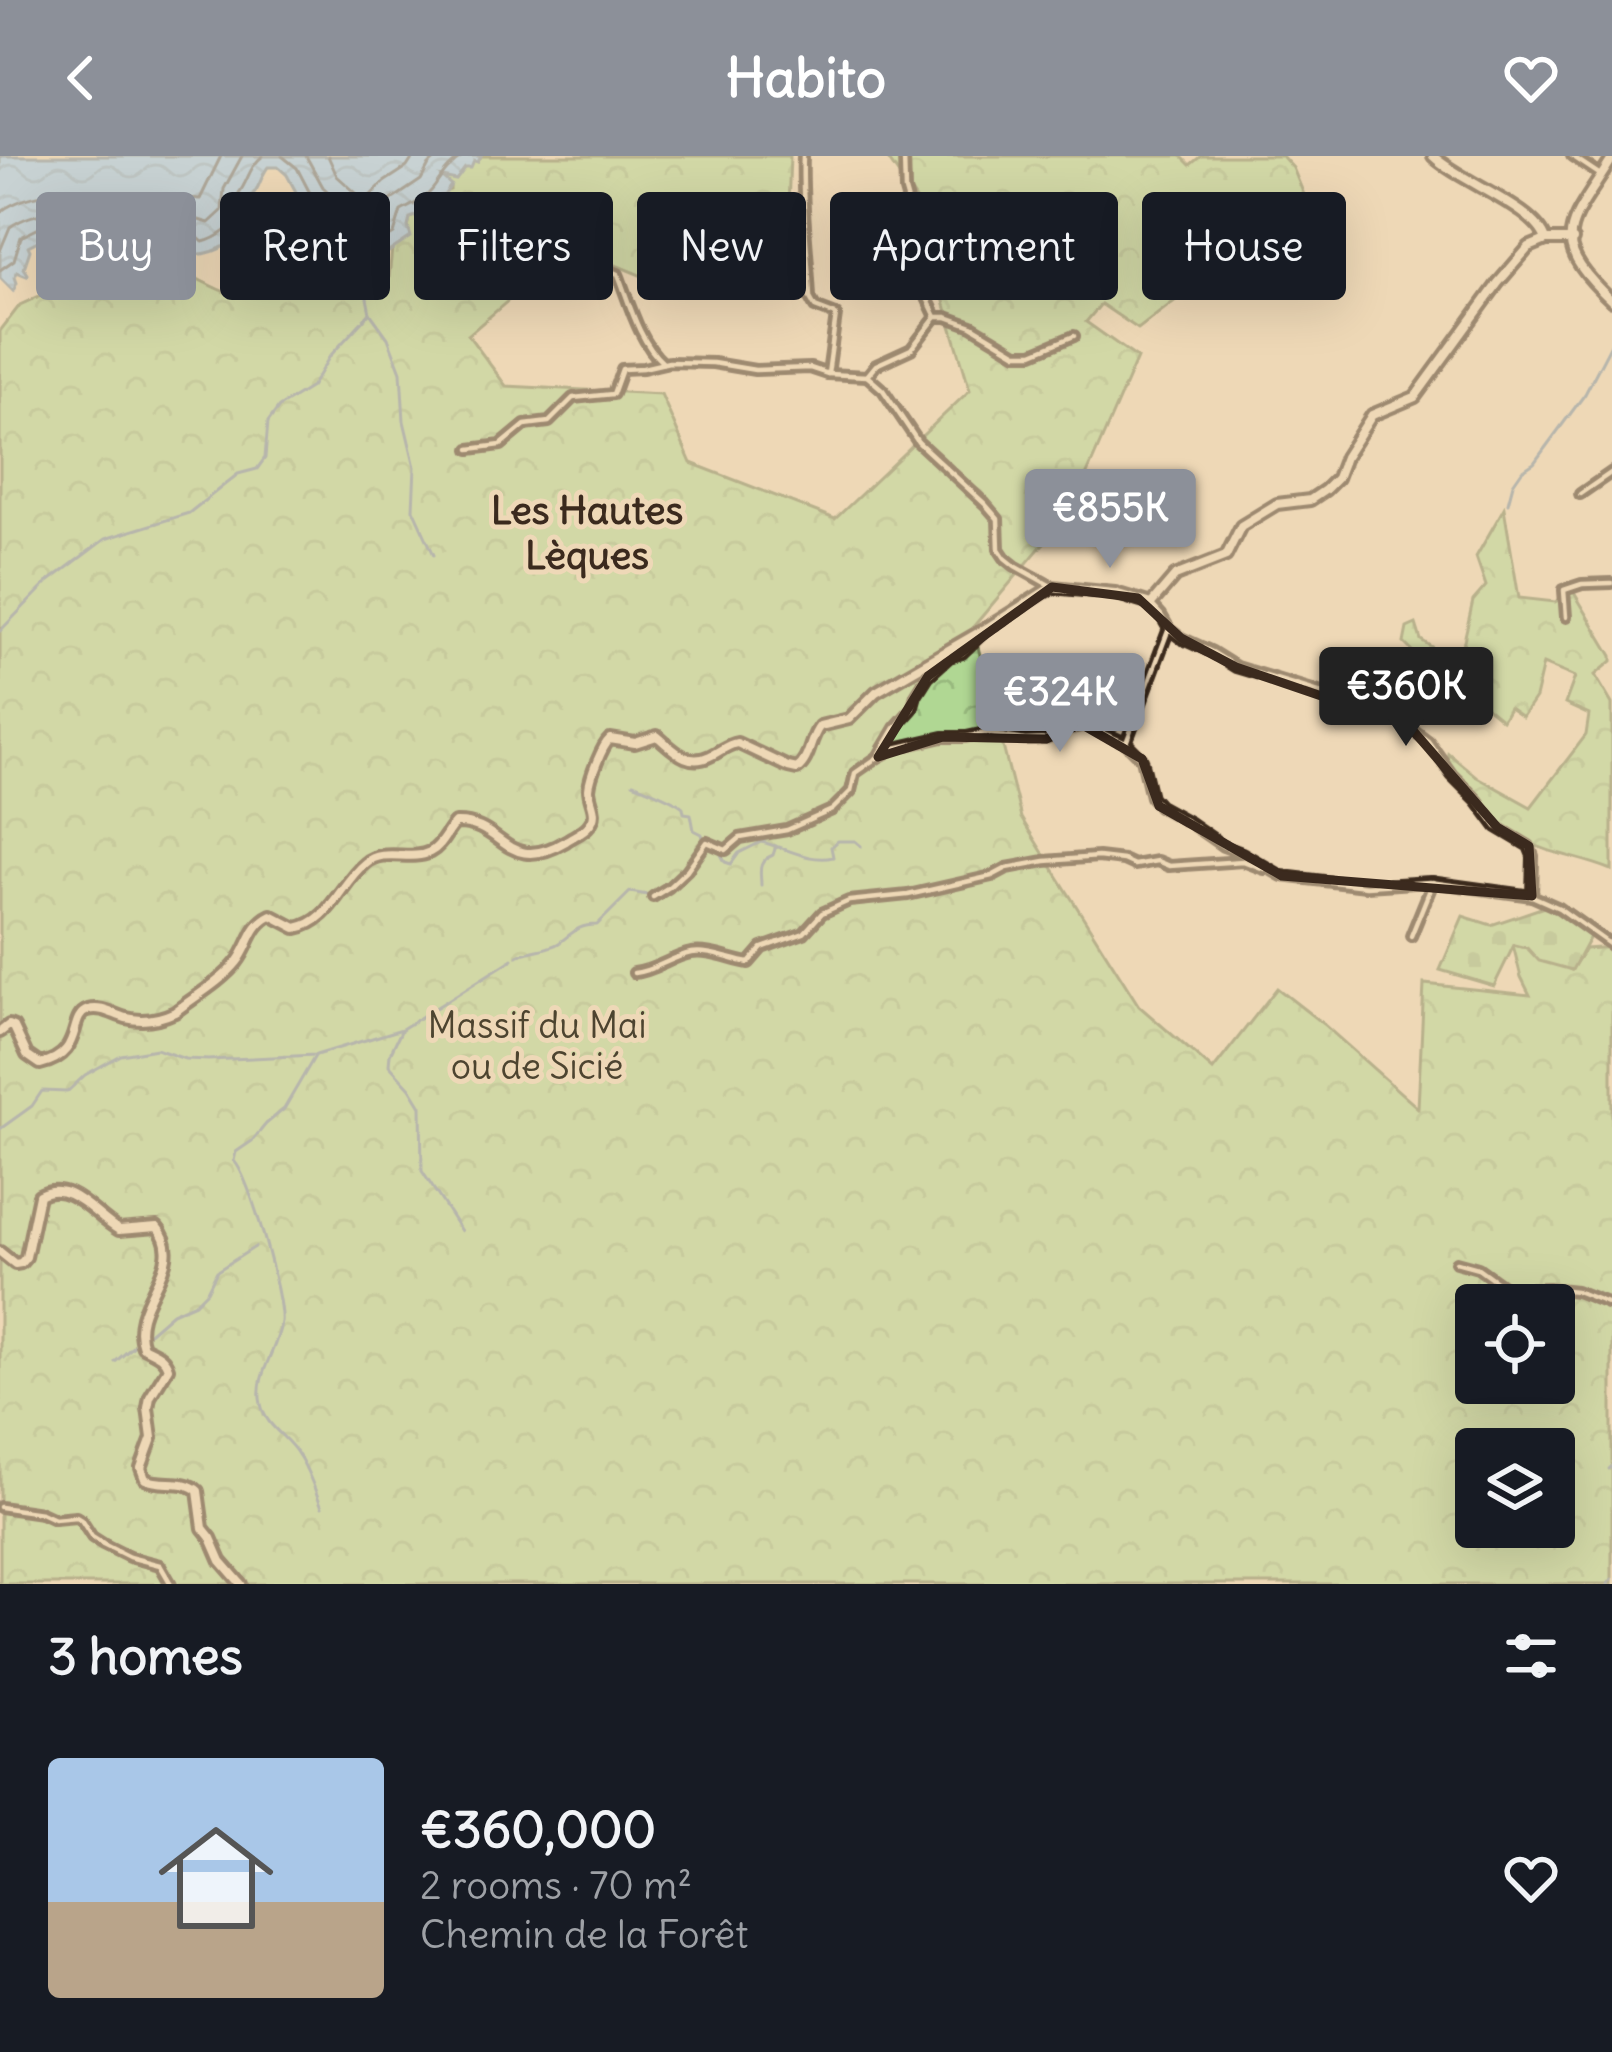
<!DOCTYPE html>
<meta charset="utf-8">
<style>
:root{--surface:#171b24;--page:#242831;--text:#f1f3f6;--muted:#9ea1a6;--accent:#8c9099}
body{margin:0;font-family:Delius,sans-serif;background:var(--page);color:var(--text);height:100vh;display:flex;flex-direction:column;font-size:45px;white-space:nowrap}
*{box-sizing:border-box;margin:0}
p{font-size:39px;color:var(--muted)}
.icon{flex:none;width:66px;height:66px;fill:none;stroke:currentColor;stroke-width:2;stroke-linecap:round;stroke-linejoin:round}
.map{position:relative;height:1428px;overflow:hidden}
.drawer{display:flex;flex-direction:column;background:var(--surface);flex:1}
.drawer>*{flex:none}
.hud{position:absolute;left:36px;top:36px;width:1542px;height:108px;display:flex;gap:24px}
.controls{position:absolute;left:1455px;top:1128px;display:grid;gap:24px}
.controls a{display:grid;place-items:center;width:120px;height:120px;border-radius:12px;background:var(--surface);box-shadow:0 12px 48px #0002;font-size:60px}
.price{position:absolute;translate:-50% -102px;padding:0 27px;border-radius:12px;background:var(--accent);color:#fff;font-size:39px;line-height:78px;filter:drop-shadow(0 3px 6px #0008)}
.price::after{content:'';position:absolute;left:50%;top:72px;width:36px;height:27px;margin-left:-18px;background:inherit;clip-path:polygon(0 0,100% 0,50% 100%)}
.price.on{background:#222;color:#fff}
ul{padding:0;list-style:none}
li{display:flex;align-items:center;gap:36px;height:300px;padding:0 48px}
li span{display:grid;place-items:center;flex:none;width:336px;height:240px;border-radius:12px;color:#555}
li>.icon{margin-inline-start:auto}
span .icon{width:144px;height:144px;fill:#fffc;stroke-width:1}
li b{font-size:51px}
h2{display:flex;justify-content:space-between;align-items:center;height:144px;padding:0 48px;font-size:51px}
.pill{padding:0 42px;border-radius:12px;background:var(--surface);box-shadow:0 12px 48px #0002;font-size:42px;line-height:108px}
.pill.on{background:var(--accent);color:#fff}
header{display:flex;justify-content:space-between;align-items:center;height:156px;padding:0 48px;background:var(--accent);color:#fff;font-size:54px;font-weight:800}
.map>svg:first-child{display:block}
.forest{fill:url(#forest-crowns);stroke:#768058;stroke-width:3;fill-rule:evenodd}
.cemetery{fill:url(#cemetery-stones);stroke:#768058;stroke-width:3}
.water{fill:url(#water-waves);stroke:#738ba0;stroke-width:3}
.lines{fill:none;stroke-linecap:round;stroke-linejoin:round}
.shore{stroke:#616a74;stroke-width:3}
.stream{stroke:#738ba0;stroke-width:3}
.street-casing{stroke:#3b2a1e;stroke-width:14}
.secondary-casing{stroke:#3b2a1e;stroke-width:16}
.street{stroke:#eed8b7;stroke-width:4.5}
.secondary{stroke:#eed8b7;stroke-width:8}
.marked{fill:none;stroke:#3b2a1e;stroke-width:9;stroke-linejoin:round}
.labels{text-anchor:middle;stroke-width:10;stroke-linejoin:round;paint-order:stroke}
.park-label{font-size:36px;fill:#4d4430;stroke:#eed8b7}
.neighbourhood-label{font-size:39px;font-weight:bold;fill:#3b2a1e;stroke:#eed8b7}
</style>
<header><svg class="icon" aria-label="back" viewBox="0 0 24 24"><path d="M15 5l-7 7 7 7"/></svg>Habito<svg class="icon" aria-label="heart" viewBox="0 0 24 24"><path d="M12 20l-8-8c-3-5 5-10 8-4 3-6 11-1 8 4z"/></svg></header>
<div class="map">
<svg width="1612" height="1428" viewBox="0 0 1612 1428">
<defs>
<pattern id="forest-crowns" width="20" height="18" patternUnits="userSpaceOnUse" patternTransform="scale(3)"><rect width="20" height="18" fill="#b0d793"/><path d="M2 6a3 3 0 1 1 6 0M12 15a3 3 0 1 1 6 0" fill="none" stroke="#98b97e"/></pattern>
<pattern id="cemetery-stones" width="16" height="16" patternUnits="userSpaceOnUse" patternTransform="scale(3)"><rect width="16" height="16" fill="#b0d793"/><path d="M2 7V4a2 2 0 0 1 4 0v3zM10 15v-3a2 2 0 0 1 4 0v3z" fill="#98b97e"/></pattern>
<pattern id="water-waves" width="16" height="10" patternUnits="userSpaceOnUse" patternTransform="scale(3)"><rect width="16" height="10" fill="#99cbf6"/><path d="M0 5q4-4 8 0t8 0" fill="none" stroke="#85aed2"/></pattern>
</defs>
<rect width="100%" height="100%" fill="#eed8b7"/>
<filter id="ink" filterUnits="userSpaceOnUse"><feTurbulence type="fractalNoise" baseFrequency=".00833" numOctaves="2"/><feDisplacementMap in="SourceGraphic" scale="24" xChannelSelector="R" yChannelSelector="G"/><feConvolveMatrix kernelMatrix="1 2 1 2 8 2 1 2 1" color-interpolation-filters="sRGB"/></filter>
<g filter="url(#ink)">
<g class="forest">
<path d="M481,0H790L787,76L727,57L705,95L662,128L611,107L545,113L468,179L506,230L661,238L691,307L835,363L970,234L938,125L996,106L1024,125L1055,89L1048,62L986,89L944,84L886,0H1181L1190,9L1201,0H1282L1293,12L1307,46L1235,93L1185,137L1138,173L1101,148L1086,166L1137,202L1071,355L973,471L1021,662L1139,850L1213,914L1277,832L1323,868L1418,952L1424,828L1530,839L1521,821L1513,789L1527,792L1571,814L1585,793L1612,791V1428H0V175L20,149L48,136L73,117L96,112L119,120L135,111L162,126L175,113C195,120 210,131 230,138C255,117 260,104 249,72L271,62L294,58L312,69L360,127L389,122L392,92L410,81L408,71L410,62L428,56L429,50L441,44L444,36L450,34V29L442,21C456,20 462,14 475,5L478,6ZM1476,1149H1554V1227H1476ZM1476,1293H1554V1371H1476Z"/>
<path d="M1504,352L1519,442L1555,446L1573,435L1612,500V505L1595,519L1612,548V714C1590,705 1569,701 1547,694C1502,679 1475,640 1447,605L1448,597L1477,621L1531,651L1586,579L1589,559L1565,548L1575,521L1543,508L1535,542L1522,561L1509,552L1502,564L1469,537L1439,522L1404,487L1407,472L1416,468L1421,484L1442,498L1463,489L1473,445L1486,430L1476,401Z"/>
</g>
<path class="cemetery" d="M1547,750L1592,777L1572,814L1539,805L1527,792L1514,789L1494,830L1440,814L1463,760L1491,769Z"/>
<path class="water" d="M0,0H481L478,6L474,5L471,12H465L456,24L442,21L451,29L441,44L429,50L428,56L410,62L408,71L411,81L369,109L349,108L322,67L303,49L287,19L278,11H268C260,21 260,34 249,42C249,44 250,60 250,62C245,83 213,100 194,98L189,89L182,86L176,90L171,103L162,98C152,101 145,94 137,96L123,91L122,87L117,88L113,84L68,82L50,88L42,83L28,90L30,94L24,112L28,118L27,120L17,116L15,121L17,127L13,135L0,122Z"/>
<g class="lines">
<g class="shore">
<path d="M282,0L297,12L312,41L331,59L355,95L360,98L394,78L401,55C413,49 427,42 435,30C443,18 450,8 464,0"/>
<path d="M306,0L323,31L343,50L360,75L364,77L379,68L390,45L421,24L429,9L439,0"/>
<path d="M328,0L337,20L365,45L384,26L407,11L414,0"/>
<path d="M0,56C29,34 89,31 123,40C133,42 142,48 151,51L175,41L200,43L221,0"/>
<path d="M0,95L10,71C34,53 87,50 117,57C130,60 141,67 154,71L181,59L209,67L222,55L224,33L242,0"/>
<path d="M0,114L14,104L21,81L39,72L53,74L91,69L116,72L155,87L163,85L182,74L194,78L203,86C216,83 236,70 238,56C239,49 238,43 239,37C248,25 250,9 263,0"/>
</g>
<g class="stream">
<path d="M370,157L388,182L401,216L404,265L415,311L413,353L434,399"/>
<path d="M1508,347L1513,328L1522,315L1534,307L1585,238L1612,186"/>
<path d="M0,475L48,426L105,383L189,357L238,318L257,313L265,302L268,266L279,251L311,231L330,200L370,157L363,122"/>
<path d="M633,627C645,632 674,643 683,651L684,657L691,658L694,674L702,678L704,686"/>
<path d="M717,691L725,706L731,708L739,697L761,686C785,691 809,707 833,701L831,691L838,685H855L861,690"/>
<path d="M761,729C761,716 756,706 773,699L776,690"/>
<path d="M517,800C530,794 548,794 559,787C574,776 577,769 597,769L630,736L648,739"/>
<path d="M401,875L390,898L389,909L410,932L421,950L422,1015L461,1075"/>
<path d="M315,900L284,953L266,968L252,985L236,996L234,1005C250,1020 284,1145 281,1166C278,1194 254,1219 261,1248C266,1272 288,1280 299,1300C309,1315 315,1335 322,1351"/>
<path d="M0,973L32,950L42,935L67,936L85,919L121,899L156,893L185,903L208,904L316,899L402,873L513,803"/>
<path d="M115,1206L172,1157L195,1147L207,1135L217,1115L255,1091"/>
<path d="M1609,1313L1612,1310"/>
<path d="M1608,1428L1612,1423"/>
</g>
<defs>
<g id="street">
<path d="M803,0C801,47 808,95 810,142L815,151L836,159L828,218"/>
<path d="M1572,0L1602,20"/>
<path d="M514,66L519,78L574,77L598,110L618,118C629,146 639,186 663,207"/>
<path d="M936,161H947L972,170L1017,197H1033L1074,180"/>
<path d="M867,220L876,209L911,193L936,161L921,129L930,124L905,35L904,0"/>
<path d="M470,293L501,289L525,269L549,266L573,242L613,238L622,213L643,212L669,206L713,207L755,214L810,212L828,218L867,220L883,234L918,286L985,348L998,363L999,393L1005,402L1015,410L1051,430"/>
<path d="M1580,338L1612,316"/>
<path d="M1151,448L1161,459L1169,473L1181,482L1212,496L1236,511L1392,558L1428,585L1452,619L1477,644L1497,671L1529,690L1533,700L1532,740L1559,752L1612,790"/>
<path d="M1566,461L1564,434L1582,428L1612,427"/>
<path d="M1126,587L1168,475"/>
<path d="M878,601L895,592L943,581H966L985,577L1025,584L1046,583L1064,574L1084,569L1126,587L1142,603L1151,641L1159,650L1190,667L1223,690L1242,697L1282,720L1366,730L1430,726L1532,740"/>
<path d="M653,741L669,731L687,714L707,686L726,694L740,682L787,674L832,654L851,635L855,617L878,601L895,572L912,553L916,539L928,520L949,501L962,497L982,478"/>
<path d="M1411,780L1433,726"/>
<path d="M634,817C655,815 671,801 691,797C709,794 731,804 749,807L762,792L804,777L822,757L849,745L908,739L992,720L1007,712L1045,705L1098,701L1123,704L1134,709L1157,705L1169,710L1243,705L1264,713"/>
<path d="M1456,1106L1478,1112L1507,1133L1548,1132L1576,1135L1612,1149"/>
<path d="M0,1351L41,1357L54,1363L76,1361L81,1364L92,1381L103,1388L129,1401L160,1409L171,1428"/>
</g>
<g id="secondary">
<path d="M1433,0C1460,26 1537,52 1546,84"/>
<path d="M1612,3C1570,71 1545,82 1612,145"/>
<path d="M0,876L9,869L14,871L27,899L40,908C85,898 67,861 88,854C102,850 114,859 126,862C142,866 160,863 175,856C194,841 221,826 237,806C250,790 250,769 271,759L296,772C331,766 340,727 365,707C384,691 410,706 430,696C442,690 446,676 455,667C504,665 505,721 566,685C573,680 584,676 589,669C600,657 589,646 589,633C590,621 602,590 610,583L635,587L657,580C674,594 687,611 710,600C721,595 726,589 737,587L788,611L797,613C811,602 809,583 820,570L849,563L876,536L990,470L1052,431L1115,437L1151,448L1175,420L1226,400L1241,370L1277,348L1310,344L1325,334L1337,322L1345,301L1372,259L1415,241L1498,127L1529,91L1546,84H1573"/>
<path d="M0,1096L15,1108L21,1107L26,1101L39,1039C70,1022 94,1060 119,1074L157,1071C190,1109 126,1147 143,1191C154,1197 164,1199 168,1212L150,1241L148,1252L152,1282L141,1312L145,1323C162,1331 184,1322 198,1335L203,1372L211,1382L221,1405L241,1428"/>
</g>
</defs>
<use href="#street" class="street-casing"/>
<use href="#secondary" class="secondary-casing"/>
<use href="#street" class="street"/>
<use href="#secondary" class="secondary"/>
</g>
</g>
<path d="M0 0H1612V1428H0ZM1052,431L1138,442L1181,482L1236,511L1409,570L1497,671L1529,690L1532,740L1282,720L1159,650L1142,603L1081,568L1046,583L943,581L878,601L928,520Z" fill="#eed8b7" fill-opacity=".55" fill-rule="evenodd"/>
<path class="marked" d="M1052,431L1138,442L1181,482L1236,511L1409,570L1497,671L1529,690L1532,740L1282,720L1159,650L1142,603L1081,568L1046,583L943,581L878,601L928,520Z"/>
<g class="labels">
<g class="park-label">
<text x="537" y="882">Massif du Mai<tspan x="537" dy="41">ou de Sicié</tspan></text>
</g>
<g class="neighbourhood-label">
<text x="587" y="368">Les Hautes<tspan x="587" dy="45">Lèques</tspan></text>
</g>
</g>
</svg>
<div class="controls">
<a><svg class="icon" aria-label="locate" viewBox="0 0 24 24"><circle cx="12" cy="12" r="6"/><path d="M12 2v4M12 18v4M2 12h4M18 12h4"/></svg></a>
<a><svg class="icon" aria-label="layers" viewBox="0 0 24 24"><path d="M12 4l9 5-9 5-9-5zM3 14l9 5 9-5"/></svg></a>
</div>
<b class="price" style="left:1110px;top:415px">€855K</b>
<b class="price on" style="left:1406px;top:593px">€360K</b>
<b class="price" style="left:1060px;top:599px">€324K</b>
<div class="hud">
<a class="pill on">Buy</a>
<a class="pill">Rent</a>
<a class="pill">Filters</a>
<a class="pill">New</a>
<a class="pill">Apartment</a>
<a class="pill">House</a>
</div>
</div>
<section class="drawer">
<h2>3 homes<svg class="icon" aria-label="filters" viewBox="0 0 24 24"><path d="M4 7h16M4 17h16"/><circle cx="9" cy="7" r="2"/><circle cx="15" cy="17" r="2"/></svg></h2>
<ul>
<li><span style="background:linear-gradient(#a9c7e8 60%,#b9a48a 0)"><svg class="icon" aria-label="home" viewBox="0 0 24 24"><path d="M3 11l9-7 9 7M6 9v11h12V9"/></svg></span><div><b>€360,000</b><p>2 rooms · 70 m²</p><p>Chemin de la Forêt</p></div><svg class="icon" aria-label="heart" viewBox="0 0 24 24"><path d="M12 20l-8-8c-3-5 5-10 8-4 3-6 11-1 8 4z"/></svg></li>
</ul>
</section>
